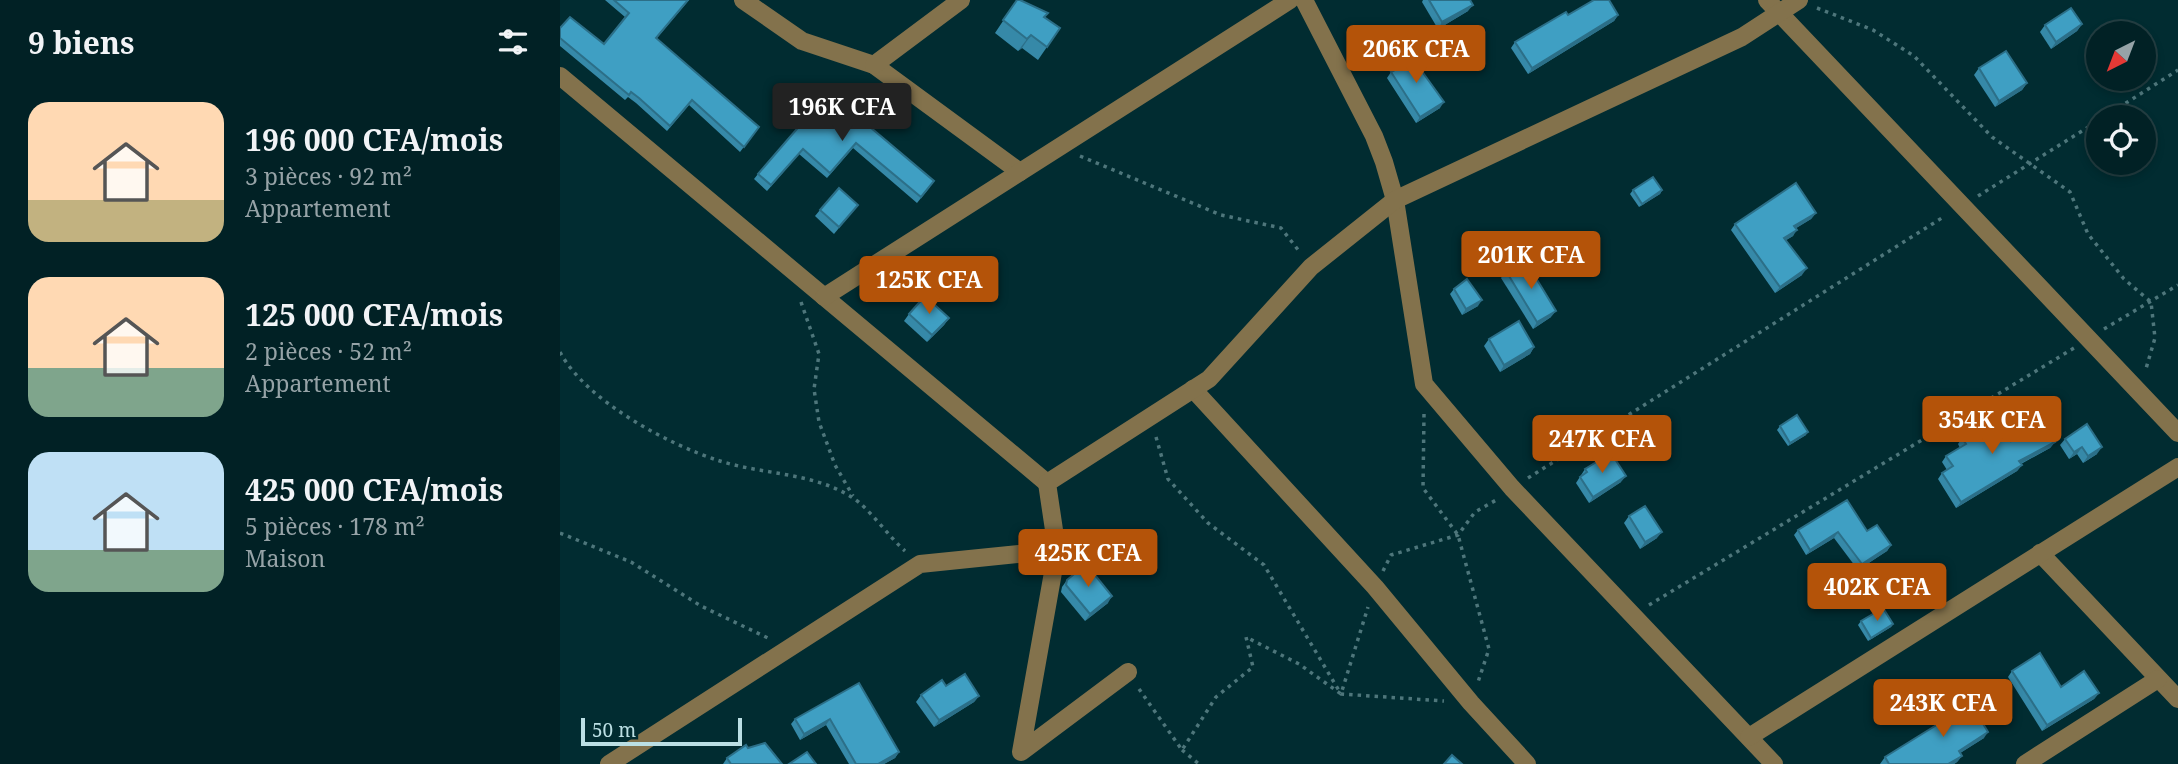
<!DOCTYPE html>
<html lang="fr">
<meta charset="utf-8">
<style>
:root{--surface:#012125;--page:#0f2e32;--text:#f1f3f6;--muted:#96a3a7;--line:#233e42;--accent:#b45309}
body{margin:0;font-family:"Noto Serif",serif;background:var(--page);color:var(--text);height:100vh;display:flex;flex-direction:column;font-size:26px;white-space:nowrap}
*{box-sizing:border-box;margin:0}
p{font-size:23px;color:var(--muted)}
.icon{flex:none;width:38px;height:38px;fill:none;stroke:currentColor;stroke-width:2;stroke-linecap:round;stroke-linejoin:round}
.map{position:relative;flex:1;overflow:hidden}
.sheet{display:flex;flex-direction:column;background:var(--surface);width:560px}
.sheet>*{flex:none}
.needle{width:46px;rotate:222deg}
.controls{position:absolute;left:1526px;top:21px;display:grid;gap:14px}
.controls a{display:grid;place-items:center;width:70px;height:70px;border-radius:50%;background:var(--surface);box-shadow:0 4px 10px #0003,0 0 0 2px var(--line);font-size:35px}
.scale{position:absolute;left:21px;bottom:18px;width:161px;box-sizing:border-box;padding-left:7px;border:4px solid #bbdfe4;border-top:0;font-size:19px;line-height:24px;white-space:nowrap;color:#bbdfe4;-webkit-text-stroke:5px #012c31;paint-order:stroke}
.price{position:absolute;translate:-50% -60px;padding:0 16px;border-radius:7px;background:var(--accent);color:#fff;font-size:23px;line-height:46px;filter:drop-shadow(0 2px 4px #0008)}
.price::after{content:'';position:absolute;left:50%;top:42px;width:21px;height:16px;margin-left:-10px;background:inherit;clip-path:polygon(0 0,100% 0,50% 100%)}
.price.current{background:#222;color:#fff}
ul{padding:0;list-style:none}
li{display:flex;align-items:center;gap:21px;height:175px;padding:0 28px}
li span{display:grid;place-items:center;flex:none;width:196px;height:140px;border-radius:21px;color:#555}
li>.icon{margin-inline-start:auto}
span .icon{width:84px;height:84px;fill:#fffc;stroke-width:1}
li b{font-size:30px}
h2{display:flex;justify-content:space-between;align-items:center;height:84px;padding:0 28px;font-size:30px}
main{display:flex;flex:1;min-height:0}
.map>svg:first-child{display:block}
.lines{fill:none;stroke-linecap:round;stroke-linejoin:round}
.path{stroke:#4e767b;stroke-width:3.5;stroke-dasharray:3.5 5;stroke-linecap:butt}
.minor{stroke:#83724c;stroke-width:18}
.wall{fill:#3689a8}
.shaded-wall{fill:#2c6f88}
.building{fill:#3f9fc3;stroke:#2c6f88;stroke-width:2}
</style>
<main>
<section class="sheet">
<h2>9 biens<svg class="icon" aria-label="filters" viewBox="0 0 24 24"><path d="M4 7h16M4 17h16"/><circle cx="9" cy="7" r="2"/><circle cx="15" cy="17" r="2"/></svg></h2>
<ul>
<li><span style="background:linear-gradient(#ffd9b3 70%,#c2b280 0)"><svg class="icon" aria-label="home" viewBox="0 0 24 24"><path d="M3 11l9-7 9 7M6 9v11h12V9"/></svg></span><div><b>196 000 CFA/mois</b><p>3 pièces · 92 m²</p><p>Appartement</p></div></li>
<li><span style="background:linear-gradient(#ffd9b3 65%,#7fa58c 0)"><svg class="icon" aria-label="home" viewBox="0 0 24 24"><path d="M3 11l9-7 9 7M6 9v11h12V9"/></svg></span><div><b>125 000 CFA/mois</b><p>2 pièces · 52 m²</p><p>Appartement</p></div></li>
<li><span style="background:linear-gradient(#bfe0f5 70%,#7fa58c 0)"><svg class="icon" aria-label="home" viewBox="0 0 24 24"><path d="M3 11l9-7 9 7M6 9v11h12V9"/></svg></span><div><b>425 000 CFA/mois</b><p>5 pièces · 178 m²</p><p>Maison</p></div></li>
</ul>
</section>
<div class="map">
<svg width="1618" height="764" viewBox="0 0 1618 764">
<rect width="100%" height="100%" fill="#012c31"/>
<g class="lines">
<g class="path">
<path d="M1257,8L1313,30L1354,56L1432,137L1510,192L1528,234L1564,279L1591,302L1595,338L1585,372"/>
<path d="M1544,117L1618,70"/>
<path d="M520,156L661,215L721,228L739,251"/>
<path d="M1418,196L1538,121"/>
<path d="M241,302L259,354L254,389L259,422L275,465L293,496"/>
<path d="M1544,329L1618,285"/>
<path d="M0,352C26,401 109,445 160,461C204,475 253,472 293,498C308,507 330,538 345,551"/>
<path d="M864,414L863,488L898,535L929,649L918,682"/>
<path d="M596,437L608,479L648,523L704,565L781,694L884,701"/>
<path d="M968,478L1385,216"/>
<path d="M0,533L71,562L141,606L210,639"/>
<path d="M823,571L831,555L898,535L915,512L938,499"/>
<path d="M1089,605L1514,348"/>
<path d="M579,689L622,750L656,697L693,667L686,637L739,664L781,694L808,607"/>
<path d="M622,750L639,764"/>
</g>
<g class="minor">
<path d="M183,0L242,41L314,65L460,172"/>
<path d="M744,0L814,136L824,162L835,200L864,384L952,488L1214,764"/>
<path d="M1207,0L1618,433"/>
<path d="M314,65L401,0"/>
<path d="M0,76L487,483"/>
<path d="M264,297L730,0"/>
<path d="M633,389L815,587L911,703L967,764"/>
<path d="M497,550L461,752L568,672"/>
<path d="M1480,553L1618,699"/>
<path d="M1189,737L1618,467"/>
<path d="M49,764L360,564L497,550L487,483L649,379L751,267L835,200L1182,37L1239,0"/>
<path d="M1465,764L1598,679"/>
</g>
</g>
<g class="wall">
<path d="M45,0H129L96,39L199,127L180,152L129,105L107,131L76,103L68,97L65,100L0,46V28L44,44L65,17Z"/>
<path d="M457,0L500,28L478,60L462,48L458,51L435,33Z"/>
<path d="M863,0H910L908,11L878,29L862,2Z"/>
<path d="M1008,15H1058L1054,21L968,74L951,48L955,42Z"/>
<path d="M1522,24L1517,31L1491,49L1480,32L1485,25Z"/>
<path d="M832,62L880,108L856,123L827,78L831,72L828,68Z"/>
<path d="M1419,68L1467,83L1462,90L1435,107L1414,75Z"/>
<path d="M297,116L370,187L357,203L293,148L267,178L239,154L207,191L194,179L198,174Z"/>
<path d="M1073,190H1102L1100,194L1079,207L1070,194Z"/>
<path d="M298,205L274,234L255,216L260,210Z"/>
<path d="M1256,213L1251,219L1236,228L1233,236L1226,240L1242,275L1215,293L1171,230L1175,224Z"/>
<path d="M946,271L991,317L973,329L941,278Z"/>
<path d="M894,289L918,306L902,315L890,294Z"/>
<path d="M349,314L389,318L384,325L367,342L344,321Z"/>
<path d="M929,339L974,347L970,354L940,372L924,346Z"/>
<path d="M1220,426L1246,435L1228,446L1217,430Z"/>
<path d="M1402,438L1451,441L1495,442L1490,448L1461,464L1462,465L1457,471L1396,508L1378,479L1382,473L1387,470L1382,462L1386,456L1400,448L1398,444Z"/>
<path d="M1505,439L1537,454L1523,463L1517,454L1509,459L1500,445Z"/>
<path d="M1025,469L1061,482L1029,503L1016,483Z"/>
<path d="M1069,516L1097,538L1080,549L1064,523Z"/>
<path d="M1238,530L1307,531L1331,545L1327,551L1298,570L1274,538L1246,555L1234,535Z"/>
<path d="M507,580L548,603L525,621L501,592L502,587Z"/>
<path d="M1301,621L1333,624L1331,627L1308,641L1298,625Z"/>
<path d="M1452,671L1501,687L1539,693L1534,699L1482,731L1448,677Z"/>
<path d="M299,683L339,752L335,758L324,764H289L266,725L240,740L231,724L235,719Z"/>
<path d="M361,695L419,696L414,702L374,727L356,702Z"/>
<path d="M1388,712L1424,738L1400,753L1402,756L1397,762L1394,764H1320L1325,757L1385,720L1384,718Z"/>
<path d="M188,748L222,764H163L167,758Z"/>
</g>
<g class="shaded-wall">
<path d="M913,5L908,11L878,29L882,22Z"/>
<path d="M1058,15L1054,21L968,74L972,68Z"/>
<path d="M1522,24L1517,31L1491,49L1496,42Z"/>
<path d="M471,35L462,48L458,51L467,39Z"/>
<path d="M1467,83L1462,90L1435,107L1439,101Z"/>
<path d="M884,102L880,108L856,123L860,117Z"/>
<path d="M1102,190L1100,194L1079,207L1082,204Z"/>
<path d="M1256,213L1251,219L1230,232L1234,226Z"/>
<path d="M1237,230L1233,236L1220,244L1224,238Z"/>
<path d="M1247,268L1242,275L1215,293L1220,287Z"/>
<path d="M922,300L918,306L902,315L906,309Z"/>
<path d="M996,311L991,317L973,329L977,322Z"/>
<path d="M389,318L384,325L367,342L372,335Z"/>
<path d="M974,347L970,354L940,372L944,365Z"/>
<path d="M1248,432L1246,435L1228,446L1230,443Z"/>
<path d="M1495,442L1490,448L1454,467L1459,461Z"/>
<path d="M1522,447L1517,454L1509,459L1514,452Z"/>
<path d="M1542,447L1537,454L1523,463L1528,456Z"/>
<path d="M1462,465L1457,471L1396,508L1401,502Z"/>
<path d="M1066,476L1061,482L1029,503L1033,497Z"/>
<path d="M1102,532L1097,538L1080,549L1085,542Z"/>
<path d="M1278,532L1274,538L1246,555L1250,550Z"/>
<path d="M1331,545L1327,551L1298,570L1302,564Z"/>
<path d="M552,596L548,603L525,621L530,614Z"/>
<path d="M1333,624L1331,627L1308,641L1311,638Z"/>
<path d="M1539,693L1534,699L1482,731L1487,725Z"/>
<path d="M419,696L414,702L374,727L379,720Z"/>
<path d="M270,719L266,725L240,740L244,734Z"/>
<path d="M1428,732L1424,738L1394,757L1399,751Z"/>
<path d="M339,752L335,758L324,764H318Z"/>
<path d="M1402,756L1397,762L1394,764H1387Z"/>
</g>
<g class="building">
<path d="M54,0H128L96,38L199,127L184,147L132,100L110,126L79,98L71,92L69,95L0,38V28L10,17L44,44L69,13Z"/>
<path d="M457,0H460L488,13L484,17L500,28L487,47L471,35L467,39L443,20Z"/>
<path d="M869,0H910L913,5L882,22Z"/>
<path d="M1034,0H1049L1058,15L972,68L955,42L1006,12L1008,15Z"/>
<path d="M1511,8L1522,24L1496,42L1485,25Z"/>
<path d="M1446,51L1467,83L1439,101L1419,68Z"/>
<path d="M848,52L884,102L860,117L831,72L837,69L832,62Z"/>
<path d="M274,86L301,111L297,116L374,181L361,197L296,143L270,173L243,149L211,185L198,174Z"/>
<path d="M1093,177L1102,190L1082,204L1073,190Z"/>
<path d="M1236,183L1256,213L1234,226L1237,230L1224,238L1247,268L1220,287L1175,224Z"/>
<path d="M279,188L298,205L279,227L260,210Z"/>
<path d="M965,260L996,311L977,322L946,271Z"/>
<path d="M907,279L922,300L906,309L894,289Z"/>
<path d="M365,296L389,318L372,335L349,314Z"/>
<path d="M959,321L974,347L944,365L929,339Z"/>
<path d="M1237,415L1248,432L1230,443L1220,426Z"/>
<path d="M1435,416L1451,441L1480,417L1495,442L1459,461L1462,465L1401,502L1382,473L1393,466L1386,456L1406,444L1402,438Z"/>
<path d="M1527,424L1542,447L1528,456L1522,447L1514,452L1505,439Z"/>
<path d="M1051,453L1066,476L1033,497L1020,477L1027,472L1025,469Z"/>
<path d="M1287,500L1307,531L1317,525L1331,545L1302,564L1278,532L1250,550L1238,530Z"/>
<path d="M1085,506L1102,532L1085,542L1069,516Z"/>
<path d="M526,564L552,596L530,614L506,585L507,580Z"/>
<path d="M1323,608L1333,624L1311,638L1301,621Z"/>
<path d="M1480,653L1501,687L1524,671L1539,693L1487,725L1452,671Z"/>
<path d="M405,674L419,696L379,720L361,695L382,680L386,686Z"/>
<path d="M299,683L339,752L318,764H296L270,719L244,734L235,719Z"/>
<path d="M1408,699L1428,732L1399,751L1402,756L1388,764H1329L1325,757L1391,716L1388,712Z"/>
<path d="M205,743L222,764H171L167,758L186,745L188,748Z"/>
<path d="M247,752L256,764H229Z"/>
<path d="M892,755L902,764H884Z"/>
</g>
</svg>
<div class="controls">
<a><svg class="needle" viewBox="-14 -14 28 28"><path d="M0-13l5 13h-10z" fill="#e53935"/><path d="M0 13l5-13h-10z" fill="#96a3a7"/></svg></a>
<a><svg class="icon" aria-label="locate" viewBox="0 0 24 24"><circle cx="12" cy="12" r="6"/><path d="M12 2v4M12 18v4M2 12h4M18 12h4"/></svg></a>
</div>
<div class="scale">50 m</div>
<b class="price" style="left:856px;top:85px">206K CFA</b>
<b class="price current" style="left:282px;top:143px">196K CFA</b>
<b class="price" style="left:971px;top:291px">201K CFA</b>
<b class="price" style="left:369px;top:316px">125K CFA</b>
<b class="price" style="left:1432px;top:456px">354K CFA</b>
<b class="price" style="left:1042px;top:475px">247K CFA</b>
<b class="price" style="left:528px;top:589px">425K CFA</b>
<b class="price" style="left:1317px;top:623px">402K CFA</b>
<b class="price" style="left:1383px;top:739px">243K CFA</b>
</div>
</main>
